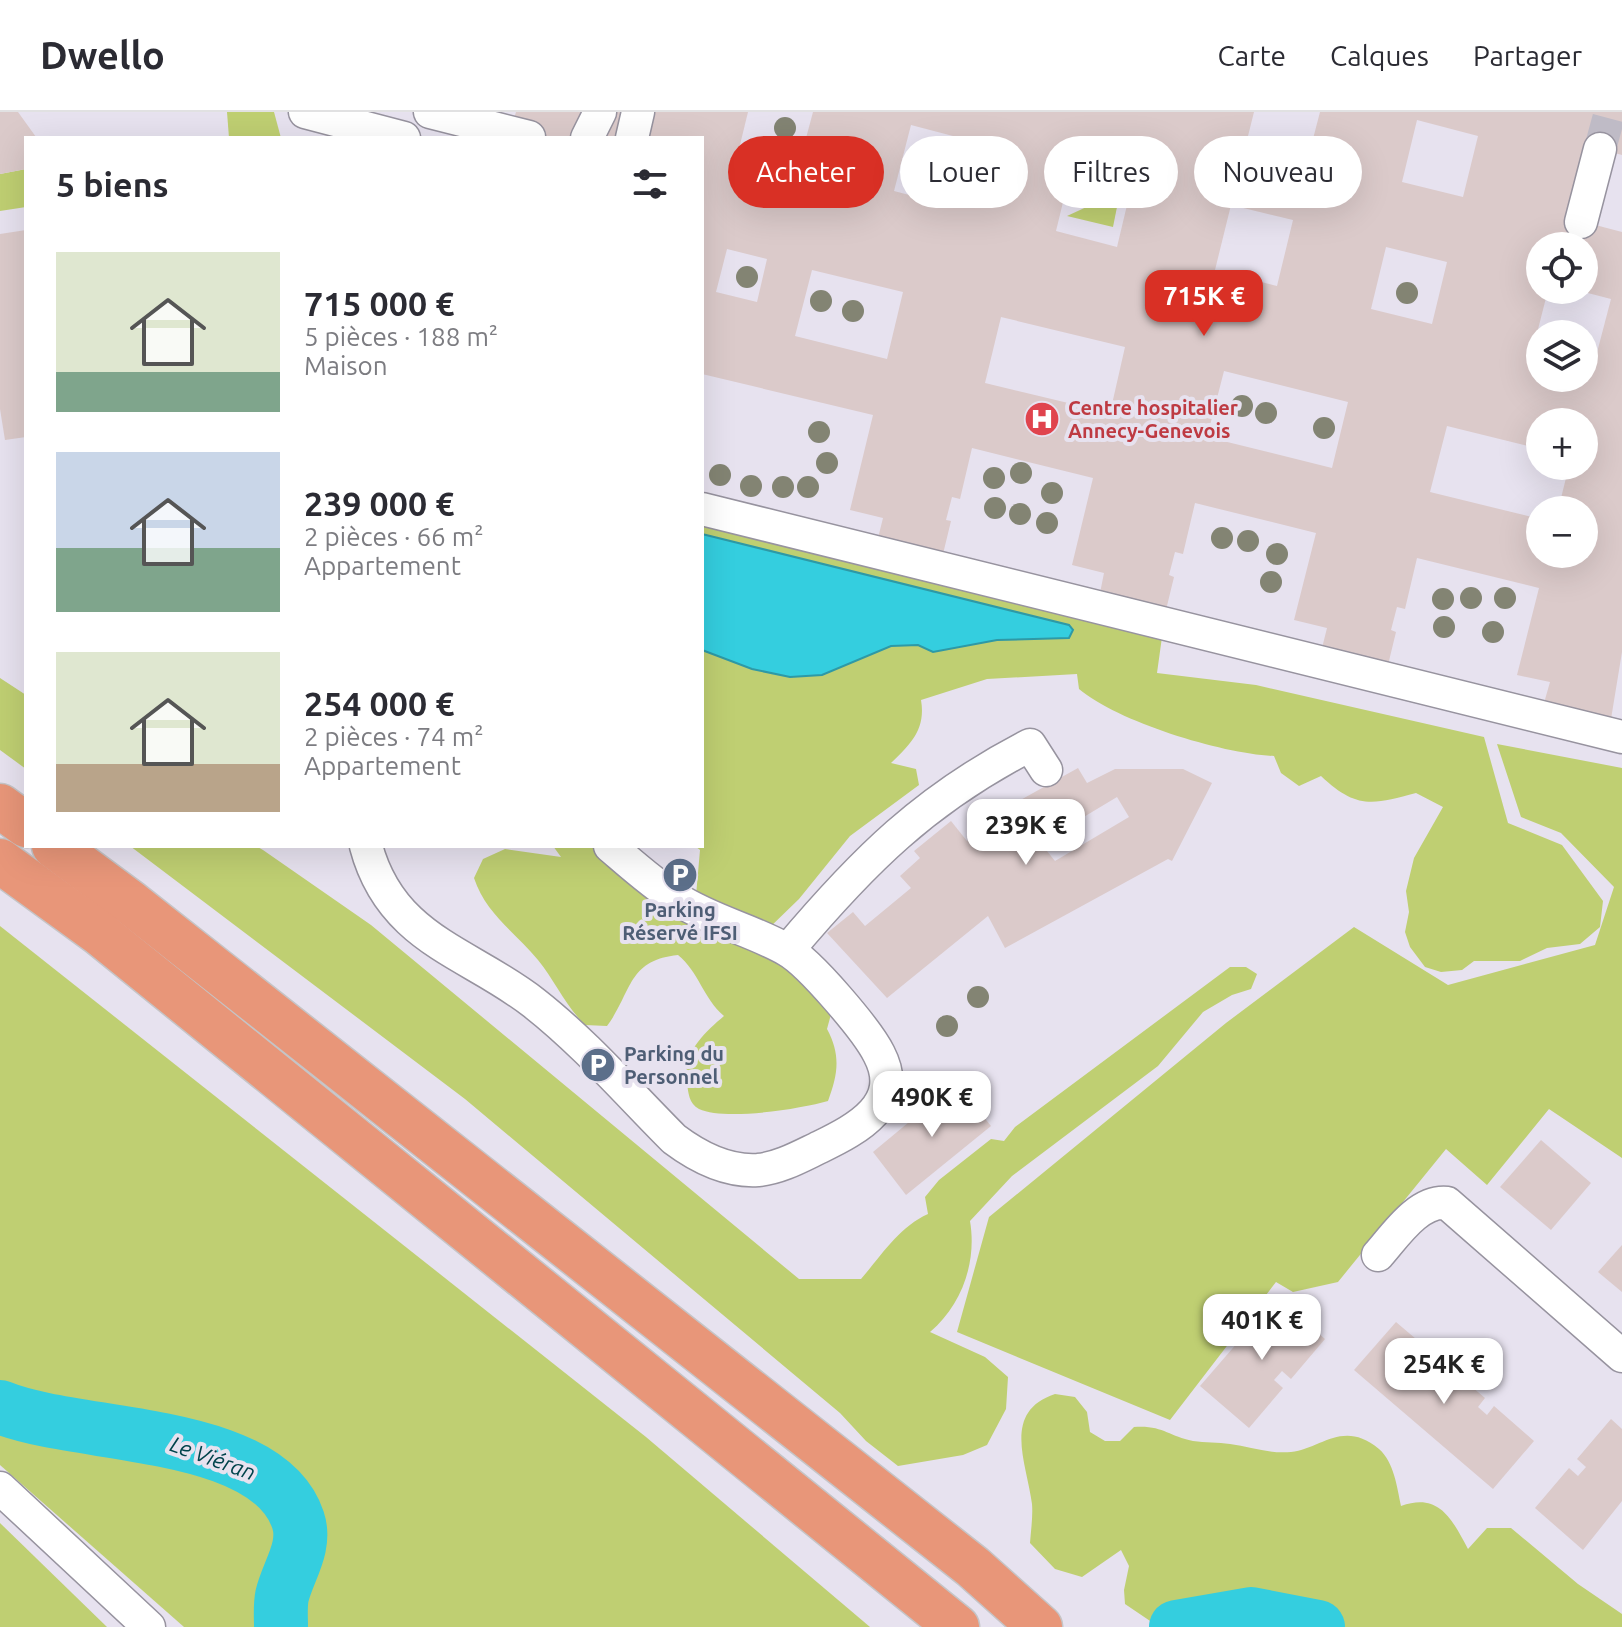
<!DOCTYPE html>
<html lang="fr">
<meta charset="utf-8">
<style>
:root{--surface:#fff;--page:#f7f7f7;--text:#2b2b33;--muted:#7c7c81;--line:#e1e1e2;--accent:#d93025}
body{margin:0;font-family:Ubuntu,sans-serif;background:var(--page);color:var(--text);height:100vh;display:flex;flex-direction:column;font-size:30px;white-space:nowrap}
*{box-sizing:border-box;margin:0}
p{font-size:26px;color:var(--muted)}
.icon{flex:none;width:44px;height:44px;fill:none;stroke:currentColor;stroke-width:2;stroke-linecap:round;stroke-linejoin:round}
.map{position:relative;flex:1;overflow:hidden}
.details{position:absolute;left:24px;top:24px;width:680px;height:712px;display:flex;flex-direction:column;background:var(--surface);border-radius:0px;box-shadow:0 8px 32px #0002}
.details>*{flex:none}
.guide{position:absolute;left:728px;top:24px;width:760px;height:72px;display:flex;gap:16px}
.fabs{position:absolute;left:1526px;top:120px;display:grid;gap:16px}
.fabs a{display:grid;place-items:center;width:72px;height:72px;border-radius:50%;background:var(--surface);box-shadow:0 8px 32px #0002;font-size:40px}
.price{position:absolute;translate:-50% -68px;padding:0 18px;border-radius:16px;background:#fff;color:#222;font-size:26px;line-height:52px;filter:drop-shadow(0 2px 4px #0008)}
.price::after{content:'';position:absolute;left:50%;top:48px;width:24px;height:18px;margin-left:-12px;background:inherit;clip-path:polygon(0 0,100% 0,50% 100%)}
.price.current{background:var(--accent);color:#fff}
ul{padding:0;list-style:none}
li{display:flex;align-items:center;gap:24px;height:200px;padding:0 32px}
li span{display:grid;place-items:center;flex:none;width:224px;height:160px;border-radius:0px;color:#555}
li>.icon{margin-inline-start:auto}
span .icon{width:96px;height:96px;fill:#fffc;stroke-width:1}
li b{font-size:34px}
h2{display:flex;justify-content:space-between;align-items:center;height:96px;padding:0 32px;font-size:34px}
.tag{padding:0 28px;border-radius:36px;background:var(--surface);box-shadow:0 8px 32px #0002;font-size:28px;line-height:72px}
.tag.current{background:var(--accent);color:#fff}
header{display:flex;align-items:center;gap:48px;box-sizing:border-box;height:112px;padding:0 40px;background:var(--surface);border-bottom:2px solid var(--line)}
header strong{font-size:38px}
nav{display:flex;gap:44px;margin-inline-start:auto;font-size:28px}
.map>svg:first-child{display:block}
.green{fill:#bfcf72}
.water{fill:#34cedf;stroke:#2e99a6;stroke-width:2}
.lines{fill:none;stroke-linecap:round;stroke-linejoin:round}
.river{stroke:#34cedf;stroke-width:54}
.building{fill:#dbcaca;fill-rule:evenodd}
.minor-tunnel{stroke:#bfbbc6;stroke-width:32;stroke-dasharray:32 16;stroke-linecap:butt}
.minor-casing{stroke:#97939f;stroke-width:35}
.highway-casing{stroke:#c5c4c6;stroke-width:47}
.minor{stroke:#fff;stroke-width:32}
.highway{stroke:#e89679;stroke-width:44}
.tree{fill:#838473}
.labels{text-anchor:middle;stroke-width:8;stroke-linejoin:round;paint-order:stroke}
.health-label{font-size:20px;font-weight:bold;fill:#be3a42;stroke:#e7e2ef;text-anchor:start}
.service-label{font-size:20px;font-weight:bold;fill:#4e5e75;stroke:#e7e2ef}
.water-label{font-size:22px;font-style:italic;fill:#00434b;stroke:#e7e2ef}
</style>
<header>
<strong>Dwello</strong>
<nav><a>Carte</a><a>Calques</a><a>Partager</a></nav>
</header>
<div class="map">
<svg width="1622" height="1515" viewBox="0 0 1622 1515">
<rect width="100%" height="100%" fill="#e7e2ef"/>
<g class="green">
<path d="M227,0H274L281,26H229Z"/>
<path d="M26,57V95L0,99V62Z"/>
<path d="M1120,80L1113,115L1067,104L1119,80Z"/>
<path d="M702,411L1162,525L1157,561L1256,573L1484,625L1508,711L1562,733L1603,789L1600,815L1580,832L1547,836L1520,849H1474L1462,858L1441,860L1425,855L1410,835L1405,820L1409,800L1406,779L1414,746L1443,695L1416,681C1372,693 1356,697 1321,664L1299,674L1281,661L1274,644C1223,642 1118,610 1079,577L1077,562L987,567L921,588C926,617 911,632 891,651L916,657L919,673L850,724L799,787L767,818L837,880L827,917C841,943 838,962 828,989C800,997 725,1009 699,997C689,992 688,980 687,970C682,941 704,921 724,904C703,886 699,860 678,843C627,848 632,881 607,914L585,913C565,893 555,869 538,848C514,819 486,802 474,766L483,747L505,737L561,745L553,734H603L695,795L700,738L695,734H702Z"/>
<path d="M0,566L26,583V657L0,638Z"/>
<path d="M1497,632L1622,656V1046L1549,997L1487,1073L1446,1037L1338,1170L1293,1180L1276,1170L1170,1308L957,1220L989,1105L1226,911L1354,815L1448,873L1595,833L1614,775L1561,721L1521,705Z"/>
<path d="M130,734H256L263,738L371,813L799,1167H861C881,1144 899,1115 928,1102L925,1085L939,1068L991,1027L1004,1029L1015,1015L1230,855H1246L1257,862L1251,877L1232,883L1203,900L1158,954L1012,1064L970,1109C977,1150 962,1193 930,1220L985,1245L1008,1265L1006,1297L987,1333L963,1343L898,1354L866,1329L840,1301L465,987Z"/>
<path d="M0,814L646,1325L870,1515H184L0,1353Z"/>
<path d="M1055,1282L1075,1285L1087,1300L1090,1320L1105,1329H1120L1134,1315C1163,1313 1168,1324 1193,1329C1205,1331 1218,1330 1230,1332C1251,1335 1270,1342 1291,1340C1321,1337 1343,1307 1379,1337C1394,1350 1397,1375 1401,1394C1439,1380 1452,1407 1468,1437L1487,1416H1511L1578,1472L1622,1502V1515H1159L1125,1492L1124,1478L1129,1454L1121,1438L1082,1465L1055,1457L1030,1431C1031,1418 1033,1404 1032,1392C1027,1351 1001,1300 1055,1282Z"/>
<path d="M0,1411L107,1515H0Z"/>
</g>
<path class="water" d="M702,422L1069,513L1073,518L1069,526L997,528L933,540L918,533L891,534L822,563L790,565L752,557L702,538Z"/>
<g class="lines">
<g class="river">
<path d="M0,1295C77,1327 267,1315 298,1408C307,1435 288,1459 282,1484C280,1494 281,1505 281,1515"/>
<path d="M1176,1515L1251,1502L1318,1515"/>
</g>
</g>
<g class="building">
<path d="M0,0H18L36,25L26,26V57L0,62Z"/>
<path d="M516,0H748L738,41L798,56L813,0H1254L1246,32L1308,46L1320,0H1622V43L1584,33L1565,105L1622,120V540L1611,607L1544,591L1550,570L1517,563L1539,476L1417,446L1405,497L1397,495L1391,518L1396,520L1388,553L1322,536L1327,516L1294,508L1316,421L1195,391L1183,442L1175,440L1169,463L1174,465L1166,498L1100,481L1104,461L1072,453L1093,366L972,336L960,387L952,385L946,408L951,409L943,442L878,426L883,406L850,398L873,303L702,262V26H529L513,10ZM1417,8L1478,24L1463,85L1402,70ZM911,13L972,29L955,95L894,79ZM1072,53L1133,68L1117,135L1056,119ZM1231,93L1293,108L1277,174L1215,158ZM1540,134H1584V180L1611,187L1594,252L1584,250V266H1540V239L1533,237L1548,178H1540ZM1386,135L1447,150L1432,212L1371,197ZM727,137L767,147L757,190L716,180ZM812,158L903,180L887,247L795,224ZM1001,205L1125,235L1110,301L985,271ZM1224,259L1348,290L1332,356L1207,325ZM1540,310H1584V354H1569L1558,398H1584V442H1540V407L1430,380L1447,314L1540,337Z"/>
<path d="M26,118V325L5,328L0,297V122Z"/>
<path d="M1078,656L1087,671L1115,657H1183L1212,671L1172,749L1168,747L1005,836L988,804L887,886L827,821L853,800L865,814L911,776L900,764L920,746L914,739L951,709L967,729L1015,691ZM1117,685L1129,705L1055,749L1034,723L1067,703L1072,712Z"/>
<path d="M956,971L991,1014L906,1083L873,1040Z"/>
<path d="M1541,1028L1591,1071L1551,1118L1500,1075Z"/>
<path d="M1622,1133V1180L1598,1160Z"/>
<path d="M1277,1185L1325,1227L1291,1267L1282,1259L1274,1268L1283,1276L1249,1316L1200,1274Z"/>
<path d="M1396,1210L1436,1244L1428,1252L1433,1257L1438,1261L1445,1252L1485,1286L1478,1295L1487,1303L1494,1294L1534,1329L1493,1377L1354,1258Z"/>
<path d="M1611,1307L1622,1317V1389L1583,1438L1535,1396L1569,1356L1578,1364L1586,1355L1577,1347Z"/>
</g>
<g class="lines">
<path class="minor-tunnel" d="M1600,37L1610,0"/>
<defs>
<g id="minor">
<path d="M305,0L404,26"/>
<path d="M430,0L529,25"/>
<path d="M587,26L600,0"/>
<path d="M632,26L638,0"/>
<path d="M1581,110L1600,37"/>
<path d="M702,397L1622,625"/>
<path d="M366,734C391,828 469,840 534,891C585,931 629,982 674,1027C698,1045 727,1060 758,1058C780,1056 801,1044 820,1035C857,1017 905,992 879,942C867,918 810,851 787,838C752,818 711,809 677,787C653,772 631,752 610,734"/>
<path d="M788,838C863,749 925,687 1030,633L1046,658"/>
<path d="M1378,1143C1395,1124 1418,1088 1447,1091L1622,1244"/>
<path d="M0,1376L149,1515"/>
</g>
<g id="highway">
<path d="M0,694L26,713"/>
<path d="M54,734L131,791L973,1455L1040,1515"/>
<path d="M0,749L99,821L957,1515"/>
</g>
</defs>
<use href="#minor" class="minor-casing"/>
<use href="#highway" class="highway-casing"/>
<use href="#minor" class="minor"/>
<use href="#highway" class="highway"/>
</g>
<g class="tree">
<circle cx="785" cy="16" r="11"/>
<circle cx="747" cy="165" r="11"/>
<circle cx="1407" cy="181" r="11"/>
<circle cx="821" cy="189" r="11"/>
<circle cx="853" cy="199" r="11"/>
<circle cx="1242" cy="294" r="11"/>
<circle cx="1266" cy="301" r="11"/>
<circle cx="1324" cy="316" r="11"/>
<circle cx="819" cy="320" r="11"/>
<circle cx="827" cy="351" r="11"/>
<circle cx="1021" cy="361" r="11"/>
<circle cx="720" cy="363" r="11"/>
<circle cx="994" cy="366" r="11"/>
<circle cx="751" cy="374" r="11"/>
<circle cx="783" cy="375" r="11"/>
<circle cx="808" cy="375" r="11"/>
<circle cx="1052" cy="381" r="11"/>
<circle cx="995" cy="396" r="11"/>
<circle cx="1020" cy="402" r="11"/>
<circle cx="1047" cy="411" r="11"/>
<circle cx="1222" cy="426" r="11"/>
<circle cx="1248" cy="429" r="11"/>
<circle cx="1277" cy="442" r="11"/>
<circle cx="1271" cy="470" r="11"/>
<circle cx="1471" cy="486" r="11"/>
<circle cx="1505" cy="486" r="11"/>
<circle cx="1443" cy="487" r="11"/>
<circle cx="1444" cy="515" r="11"/>
<circle cx="1493" cy="520" r="11"/>
<circle cx="978" cy="885" r="11"/>
<circle cx="947" cy="914" r="11"/>
</g>
<defs>
<symbol id="hospital-disc" viewBox="-11 -11 22 22"><circle r="9.5" fill="#e0444e" stroke="#e7e2ef"/><path d="M-5-5h3v3.5h4V-5h3V5h-3V1.5h-4V5h-3Z" fill="#fff"/></symbol>
<symbol id="parking-disc" viewBox="-11 -11 22 22"><circle r="9.5" fill="#5c6f8a" stroke="#e7e2ef"/><path d="M-3.5-5.5H1a3.5 3.5 0 0 1 0 7H-1V5.5H-3.5ZM-1-3.4V-.6H.8a1.4 1.4 0 0 0 0-2.8Z" fill="#fff"/></symbol>
</defs>
<g fill-rule="evenodd">
<use href="#hospital-disc" x="1022" y="287" width="40" height="40"/>
<use href="#parking-disc" x="660" y="743" width="40" height="40"/>
<use href="#parking-disc" x="578" y="933" width="40" height="40"/>
</g>
<g class="labels">
<g class="health-label">
<text x="1068" y="303">Centre hospitalier<tspan x="1068" dy="23">Annecy-Genevois</tspan></text>
</g>
<g class="service-label">
<text x="680" y="805">Parking<tspan x="680" dy="23">Réservé IFSI</tspan></text>
<text x="624" y="949" text-anchor="start">Parking du<tspan x="624" dy="23">Personnel</tspan></text>
</g>
<g class="water-label">
<text transform="translate(213 1346) rotate(20)" y="8">Le Viéran</text>
</g>
</g>
</svg>
<div class="fabs">
<a><svg class="icon" aria-label="locate" viewBox="0 0 24 24"><circle cx="12" cy="12" r="6"/><path d="M12 2v4M12 18v4M2 12h4M18 12h4"/></svg></a>
<a><svg class="icon" aria-label="layers" viewBox="0 0 24 24"><path d="M12 4l9 5-9 5-9-5zM3 14l9 5 9-5"/></svg></a>
<a>+</a>
<a>−</a>
</div>
<b class="price current" style="left:1204px;top:226px">715K €</b>
<b class="price" style="left:1026px;top:755px">239K €</b>
<b class="price" style="left:932px;top:1027px">490K €</b>
<b class="price" style="left:1262px;top:1250px">401K €</b>
<b class="price" style="left:1444px;top:1294px">254K €</b>
<div class="guide">
<a class="tag current">Acheter</a>
<a class="tag">Louer</a>
<a class="tag">Filtres</a>
<a class="tag">Nouveau</a>
</div>
<section class="details">
<h2>5 biens<svg class="icon" aria-label="filters" viewBox="0 0 24 24"><path d="M4 7h16M4 17h16"/><circle cx="9" cy="7" r="2"/><circle cx="15" cy="17" r="2"/></svg></h2>
<ul>
<li><span style="background:linear-gradient(#dfe7d0 75%,#7fa58c 0)"><svg class="icon" aria-label="home" viewBox="0 0 24 24"><path d="M3 11l9-7 9 7M6 9v11h12V9"/></svg></span><div><b>715 000 €</b><p>5 pièces · 188 m²</p><p>Maison</p></div></li>
<li><span style="background:linear-gradient(#c9d6e8 60%,#7fa58c 0)"><svg class="icon" aria-label="home" viewBox="0 0 24 24"><path d="M3 11l9-7 9 7M6 9v11h12V9"/></svg></span><div><b>239 000 €</b><p>2 pièces · 66 m²</p><p>Appartement</p></div></li>
<li><span style="background:linear-gradient(#dfe7d0 70%,#b9a48a 0)"><svg class="icon" aria-label="home" viewBox="0 0 24 24"><path d="M3 11l9-7 9 7M6 9v11h12V9"/></svg></span><div><b>254 000 €</b><p>2 pièces · 74 m²</p><p>Appartement</p></div></li>
</ul>
</section>
</div>
